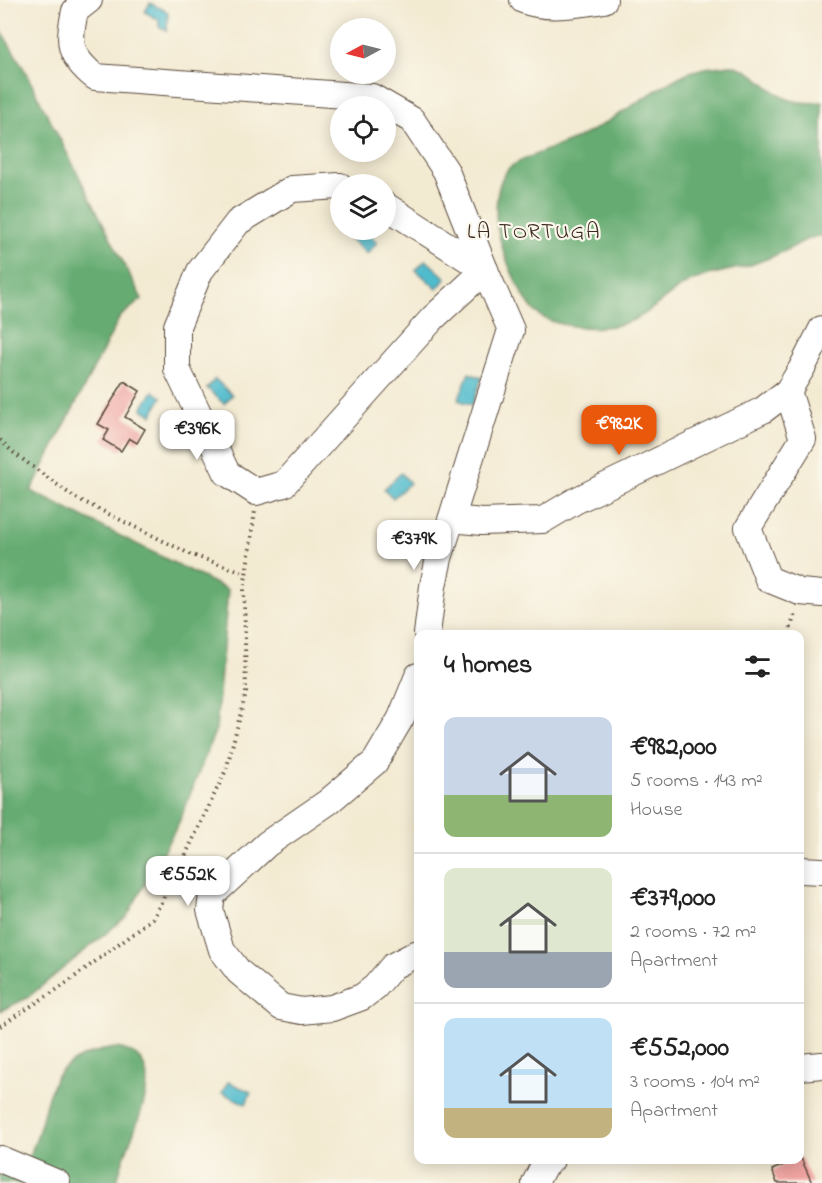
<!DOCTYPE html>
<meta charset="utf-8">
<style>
:root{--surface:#fff;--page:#f6f6f6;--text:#222;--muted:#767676;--line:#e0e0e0;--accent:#ea580c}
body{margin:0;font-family:"Indie Flower",sans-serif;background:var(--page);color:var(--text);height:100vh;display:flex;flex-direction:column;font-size:22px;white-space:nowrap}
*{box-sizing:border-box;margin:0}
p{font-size:20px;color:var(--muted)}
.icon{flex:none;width:33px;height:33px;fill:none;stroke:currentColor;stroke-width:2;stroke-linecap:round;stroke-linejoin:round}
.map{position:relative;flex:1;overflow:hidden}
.panel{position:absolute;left:414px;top:630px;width:390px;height:534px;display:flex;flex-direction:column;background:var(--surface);border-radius:12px;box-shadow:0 3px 15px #0003}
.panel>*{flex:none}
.needle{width:39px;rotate:263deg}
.tools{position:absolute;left:330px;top:18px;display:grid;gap:12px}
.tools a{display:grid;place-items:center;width:66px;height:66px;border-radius:50%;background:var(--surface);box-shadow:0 3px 15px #0003;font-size:30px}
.price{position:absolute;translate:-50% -51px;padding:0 14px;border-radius:12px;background:#fff;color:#222;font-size:20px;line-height:39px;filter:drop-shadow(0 2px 3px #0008)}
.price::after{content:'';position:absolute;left:50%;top:36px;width:18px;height:14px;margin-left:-9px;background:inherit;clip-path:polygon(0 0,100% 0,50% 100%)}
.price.active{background:var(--accent);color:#fff}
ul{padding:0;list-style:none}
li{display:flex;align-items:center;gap:18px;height:150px;padding:0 30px}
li+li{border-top:2px solid var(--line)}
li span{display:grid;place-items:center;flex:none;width:168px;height:120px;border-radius:12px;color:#555}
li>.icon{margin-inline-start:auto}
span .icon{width:72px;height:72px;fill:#fffc;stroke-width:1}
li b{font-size:26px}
h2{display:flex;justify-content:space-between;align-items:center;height:72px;padding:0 30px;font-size:26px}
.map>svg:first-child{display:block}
.forest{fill:#66ac72;stroke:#506b48;stroke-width:1.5}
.water{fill:#50bbcc;stroke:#467275;stroke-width:1.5}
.building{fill:#ee9c9a}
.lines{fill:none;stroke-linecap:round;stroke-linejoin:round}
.minor-casing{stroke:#574739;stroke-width:28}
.path{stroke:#574739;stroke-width:4;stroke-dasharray:1.5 4.5;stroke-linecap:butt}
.minor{stroke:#fff;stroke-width:26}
.labels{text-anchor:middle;stroke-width:4.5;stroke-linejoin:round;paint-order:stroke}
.neighbourhood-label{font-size:22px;letter-spacing:1.5px;fill:#3b2a1e;stroke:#fbf7ec}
</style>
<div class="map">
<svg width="822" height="1183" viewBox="0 0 822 1183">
<rect width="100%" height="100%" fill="#fbf7ec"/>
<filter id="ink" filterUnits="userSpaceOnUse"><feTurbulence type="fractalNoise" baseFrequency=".0167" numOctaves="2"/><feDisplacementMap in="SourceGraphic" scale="12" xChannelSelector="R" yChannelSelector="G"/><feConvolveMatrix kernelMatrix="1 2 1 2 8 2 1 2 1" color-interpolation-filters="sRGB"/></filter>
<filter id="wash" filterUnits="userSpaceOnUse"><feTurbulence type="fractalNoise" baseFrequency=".008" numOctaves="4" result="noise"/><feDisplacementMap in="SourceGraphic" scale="24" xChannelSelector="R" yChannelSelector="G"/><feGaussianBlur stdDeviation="1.35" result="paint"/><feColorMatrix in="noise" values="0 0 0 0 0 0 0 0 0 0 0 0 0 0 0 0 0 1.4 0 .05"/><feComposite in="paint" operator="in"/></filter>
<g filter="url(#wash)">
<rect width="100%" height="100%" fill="#f3ead2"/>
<g class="forest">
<path d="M0,29L23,67L142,299L120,317L31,491L228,590L216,729L178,825L127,916L27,998L0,1011Z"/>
<path d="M731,65C773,75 768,108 822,102V236C809,236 801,243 789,249C776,255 761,262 747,266C727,271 705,274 686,284C652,303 648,323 604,327C585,329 559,326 542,317C522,305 500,248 497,225C495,207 496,183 508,169C515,160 564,144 578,138C616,120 649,91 687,73L704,68Z"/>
<path d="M116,1048C183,1058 121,1145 117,1183H0V1174C4,1174 10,1174 14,1172C35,1163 42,1114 49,1094C52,1089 53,1082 56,1077C69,1059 95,1050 116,1048Z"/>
</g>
<g class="water">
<path d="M150,3L168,12L167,31L159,27V20L145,12Z"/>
<path d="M353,230H364L377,242L367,254L347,236Z"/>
<path d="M426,260L446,278L437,289L416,270Z"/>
<path d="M469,373L482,378L472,405L458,400Z"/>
<path d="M215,379L232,395L224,404L207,388Z"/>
<path d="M153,391L162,397L152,415L142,409Z"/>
<path d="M401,473L410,483L393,498L384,489Z"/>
<path d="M228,1082L251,1092L246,1104L222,1093Z"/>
</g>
<g id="blocks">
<g class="building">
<path d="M124,381L140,391L125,417L145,429L137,443L129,438L121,451L103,440L109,430L98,424Z"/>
<path d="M800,1158H801L812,1183H777L772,1170Z"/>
</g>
</g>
</g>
<g filter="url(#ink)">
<use href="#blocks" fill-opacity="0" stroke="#574739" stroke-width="1.5"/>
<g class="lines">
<defs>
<g id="minor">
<path d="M89,0L75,11C68,43 68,55 95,77L372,97L412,120L446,171L485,270L511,330L439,558L433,586L427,634"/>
<path d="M523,0C547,10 579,4 604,0"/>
<path d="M340,186L292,189L238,222L200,271L177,326V369L227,473L256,492L284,484L433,318L485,270"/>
<path d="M386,206L485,270"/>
<path d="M788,391L803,439L748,528L768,579L800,592L822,594"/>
<path d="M452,519L482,522L543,520L575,501L763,410L788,391L802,368L822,329"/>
<path d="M418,676L401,718L375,762L328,802L267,844L212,895L210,910L222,950L239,972L281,1007L302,1011L332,1008L362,997L375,987L393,966L418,953"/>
<path d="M800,870L822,871"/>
<path d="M800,1067L822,1065"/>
<path d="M0,1159L57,1183"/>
<path d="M535,1183L543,1167L551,1160"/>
</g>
</defs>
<use href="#minor" class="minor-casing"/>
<g class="path">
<path d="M0,440L14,453L74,497L192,555L246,573"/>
<path d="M789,634L795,613"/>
<path d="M0,1026L64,985L153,918L185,856L226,770L246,693L244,589L255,511"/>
</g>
<use href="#minor" class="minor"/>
</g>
</g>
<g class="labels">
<g class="neighbourhood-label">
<text x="534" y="238">LA TORTUGA</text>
</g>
</g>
</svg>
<div class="tools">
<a><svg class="needle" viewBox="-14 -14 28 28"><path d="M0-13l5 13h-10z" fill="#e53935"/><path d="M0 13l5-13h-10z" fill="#767676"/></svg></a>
<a><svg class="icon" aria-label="locate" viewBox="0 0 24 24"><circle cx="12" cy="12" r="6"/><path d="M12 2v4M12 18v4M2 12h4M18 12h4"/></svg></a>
<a><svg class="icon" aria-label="layers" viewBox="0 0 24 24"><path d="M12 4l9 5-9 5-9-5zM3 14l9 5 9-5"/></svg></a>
</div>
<b class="price active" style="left:619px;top:456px">€982K</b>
<b class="price" style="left:197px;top:461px">€396K</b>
<b class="price" style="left:414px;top:571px">€379K</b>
<b class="price" style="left:188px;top:907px">€552K</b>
<section class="panel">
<h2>4 homes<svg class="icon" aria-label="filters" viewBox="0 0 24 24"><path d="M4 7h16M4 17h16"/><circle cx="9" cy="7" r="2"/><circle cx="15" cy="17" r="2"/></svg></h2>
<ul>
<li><span style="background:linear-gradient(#c9d6e8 65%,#8fb573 0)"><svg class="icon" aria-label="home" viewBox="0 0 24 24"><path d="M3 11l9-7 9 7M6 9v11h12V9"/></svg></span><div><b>€982,000</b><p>5 rooms · 143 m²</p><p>House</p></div></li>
<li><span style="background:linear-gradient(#dfe7d0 70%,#9aa5b1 0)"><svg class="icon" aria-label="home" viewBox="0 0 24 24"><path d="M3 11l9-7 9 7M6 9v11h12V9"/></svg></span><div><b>€379,000</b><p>2 rooms · 72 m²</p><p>Apartment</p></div></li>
<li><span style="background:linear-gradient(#bfe0f5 75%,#c2b280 0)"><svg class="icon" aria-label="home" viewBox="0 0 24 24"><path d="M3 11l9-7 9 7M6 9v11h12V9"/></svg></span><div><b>€552,000</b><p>3 rooms · 104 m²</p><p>Apartment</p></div></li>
</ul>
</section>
</div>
